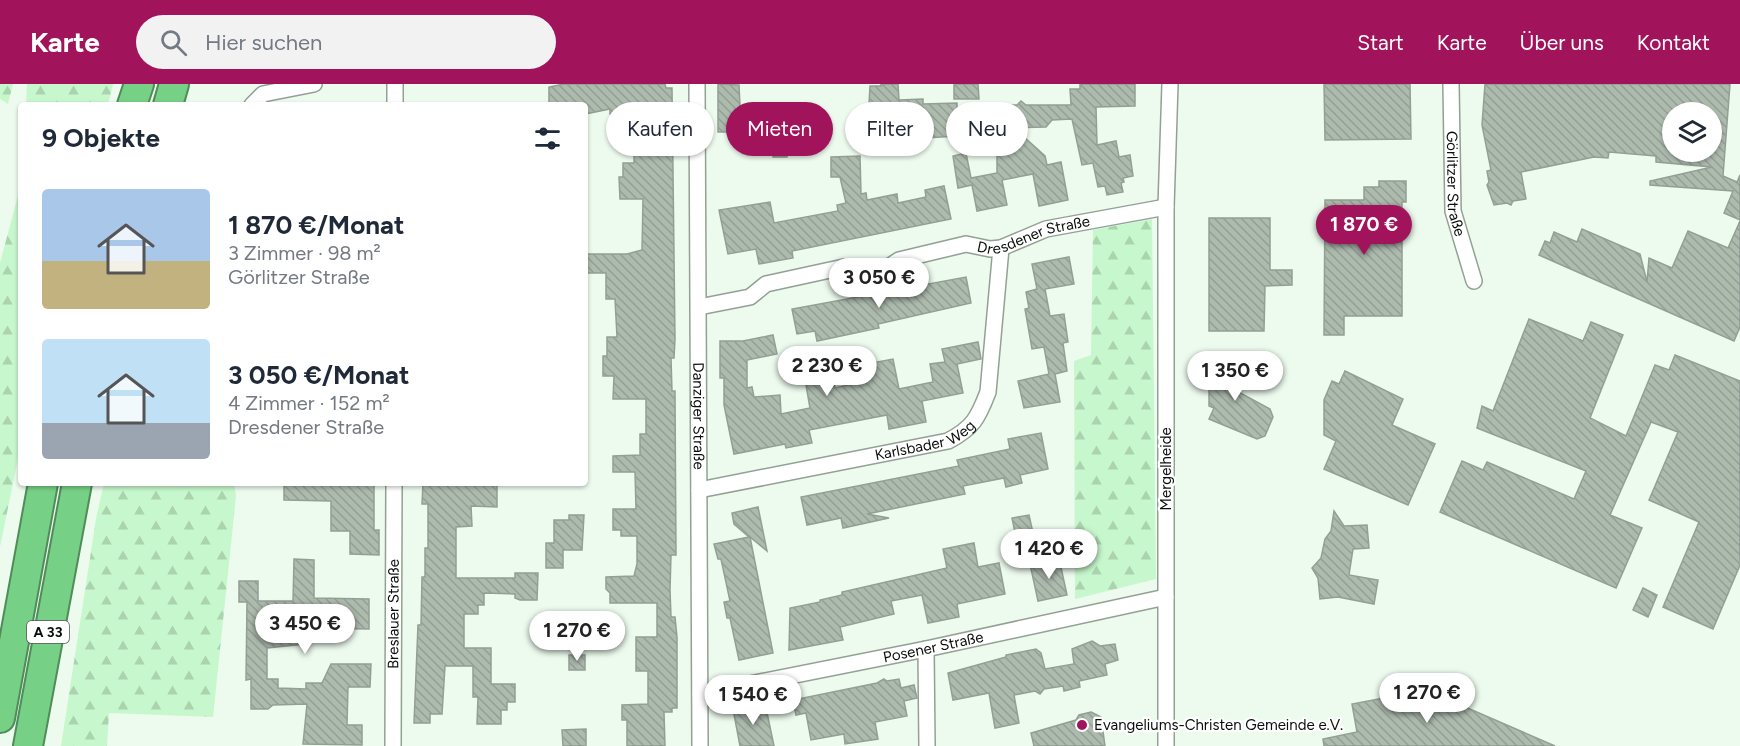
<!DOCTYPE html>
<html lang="de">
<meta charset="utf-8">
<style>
:root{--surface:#fff;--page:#f2f2f3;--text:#1f2937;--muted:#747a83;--accent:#a1135a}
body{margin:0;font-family:Figtree,sans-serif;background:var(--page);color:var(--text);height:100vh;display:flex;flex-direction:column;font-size:22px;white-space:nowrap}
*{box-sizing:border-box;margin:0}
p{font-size:20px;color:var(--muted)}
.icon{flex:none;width:33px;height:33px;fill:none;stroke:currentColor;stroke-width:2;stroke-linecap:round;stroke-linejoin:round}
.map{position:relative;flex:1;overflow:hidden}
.drawer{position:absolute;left:18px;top:18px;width:570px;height:384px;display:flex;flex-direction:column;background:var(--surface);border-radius:6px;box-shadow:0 2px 4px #0004}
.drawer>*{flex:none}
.top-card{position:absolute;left:606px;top:18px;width:570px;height:54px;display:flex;gap:12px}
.controls{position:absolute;left:1662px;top:18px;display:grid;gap:12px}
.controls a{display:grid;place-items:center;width:60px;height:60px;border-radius:50%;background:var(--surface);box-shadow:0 2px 4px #0004;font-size:30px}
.price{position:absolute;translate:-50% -51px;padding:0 14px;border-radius:21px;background:#fff;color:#222;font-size:20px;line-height:39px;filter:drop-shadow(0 2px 3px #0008)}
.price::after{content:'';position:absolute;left:50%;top:36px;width:18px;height:14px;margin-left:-9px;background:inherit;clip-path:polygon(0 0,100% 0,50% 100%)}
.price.on{background:var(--accent);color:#fff}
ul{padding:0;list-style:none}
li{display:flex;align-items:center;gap:18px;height:150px;padding:0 24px}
li span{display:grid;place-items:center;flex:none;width:168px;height:120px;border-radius:6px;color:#555}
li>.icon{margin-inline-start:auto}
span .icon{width:72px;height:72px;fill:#fffc;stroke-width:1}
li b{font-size:26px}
h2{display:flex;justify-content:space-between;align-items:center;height:72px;padding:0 24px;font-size:26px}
.pill{padding:0 21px;border-radius:27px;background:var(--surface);box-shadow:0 2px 4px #0004;font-size:21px;line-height:54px}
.pill.on{background:var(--accent);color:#fff}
header{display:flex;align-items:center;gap:36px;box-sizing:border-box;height:84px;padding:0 30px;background:var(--accent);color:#fff}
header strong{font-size:28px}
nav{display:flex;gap:33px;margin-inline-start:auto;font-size:21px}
.search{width:420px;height:54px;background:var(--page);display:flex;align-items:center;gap:15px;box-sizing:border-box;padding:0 21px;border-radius:33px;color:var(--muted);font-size:22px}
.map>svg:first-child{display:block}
.forest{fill:url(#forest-firs)}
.building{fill:url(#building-back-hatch);stroke:#939f94;stroke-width:1.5;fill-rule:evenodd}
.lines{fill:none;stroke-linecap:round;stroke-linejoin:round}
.street-casing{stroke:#94a095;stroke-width:18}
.highway-casing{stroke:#508c5a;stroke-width:32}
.street{stroke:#fff;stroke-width:15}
.highway{stroke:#76d085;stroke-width:28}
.poi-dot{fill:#a1135a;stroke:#fff;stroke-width:2}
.labels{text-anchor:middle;stroke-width:4.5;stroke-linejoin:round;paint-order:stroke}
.shield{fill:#fff;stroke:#545654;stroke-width:1.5}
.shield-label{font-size:14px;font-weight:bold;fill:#0a0e0b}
.street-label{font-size:15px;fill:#0a0e0b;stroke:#fff}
.poi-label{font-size:15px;fill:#0a0e0b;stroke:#fff;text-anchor:start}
</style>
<header>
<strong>Karte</strong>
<div class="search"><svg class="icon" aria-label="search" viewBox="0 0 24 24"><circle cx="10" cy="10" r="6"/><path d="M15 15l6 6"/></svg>Hier suchen</div>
<nav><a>Start</a><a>Karte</a><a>Über uns</a><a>Kontakt</a></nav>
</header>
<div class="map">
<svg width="1740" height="662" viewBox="0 0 1740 662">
<defs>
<pattern id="forest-firs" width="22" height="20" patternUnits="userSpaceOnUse" patternTransform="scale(1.5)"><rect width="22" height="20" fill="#c7f7cc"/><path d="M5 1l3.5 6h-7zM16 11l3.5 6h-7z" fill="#aad3ae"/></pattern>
<pattern id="building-back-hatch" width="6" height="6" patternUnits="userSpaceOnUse" patternTransform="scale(1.5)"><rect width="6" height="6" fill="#adbaae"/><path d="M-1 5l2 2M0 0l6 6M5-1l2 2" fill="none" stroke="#949f94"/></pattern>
</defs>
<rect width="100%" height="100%" fill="#edfaee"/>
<g class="forest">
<path d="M0,0H13L8,20L0,15Z"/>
<path d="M27,0H113L108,21H26Z"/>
<path d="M21,100V360L0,463V179Z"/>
<path d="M1152,135L1156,495L1075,515L1074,277L1091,271L1093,146Z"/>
<path d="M104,399H234L236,412L213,633L109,629L107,662H61L96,435Z"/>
</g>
<g class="building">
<path d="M564,0H665L666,4H672L675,255L674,274H671L672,307H675L676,471H671L670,506L671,533H675L677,553V624H672V628H664L665,662H627V636H622V621L648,620V587H636V553H657V519H610V509L606,505V493L634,492L637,480V452H621V446H613V425H636L635,388H613V372L640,371V350H646V315H613L614,292H603V272H607V253H617L615,215H606V189H585V170H627L642,166L643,115H620L619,93H623V79H634V71H642V66H657V37H650L649,27L610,30V25L585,30V21H549V3Z"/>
<path d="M718,0L739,1L740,22H759V48H718Z"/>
<path d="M881,0H898L899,16L923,15V20L957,19L958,52L892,56L891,38H868L870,2H881Z"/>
<path d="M954,0H978L979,15H954Z"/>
<path d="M1080,0H1135V22L1096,23L1097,61L1116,57L1119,73L1130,71L1133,92L1123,94L1124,98L1121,99L1123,108L1107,111L1105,102L1098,103L1093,79L1082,81L1072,35L1052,36L1046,43L1007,44V21H1017L1021,17L1026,21H1071L1070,5H1080Z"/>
<path d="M1324,0H1410L1411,55L1325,56Z"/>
<path d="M1485,0H1730L1723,92L1737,98L1740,91V136L1724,129L1733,107L1650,101V97L1712,83L1656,78V72L1609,68L1608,74L1594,73L1521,88L1526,115L1513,117L1511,121L1507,119L1494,121L1487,101L1489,98L1487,87L1491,86L1482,41ZM1672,28H1712V68H1672Z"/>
<path d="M997,44H1014L1045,72L1047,81L1061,78L1068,116L1039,122L1033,90L1002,96L1007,121L977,127L972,101L958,104L953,72L966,69L971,94L997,89Z"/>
<rect x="773" y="57" width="14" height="16"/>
<path d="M860,72L861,110L866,109L867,116L897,110L898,119L926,113L925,106L944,102L951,135L792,167L793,174L759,180L756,165L728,170L719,126L770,118L774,139L838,127L837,121L846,119L840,93H831V73Z"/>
<path d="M1379,97H1406V118H1402V232H1344V251H1324L1325,116H1364V103H1379Z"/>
<path d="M1209,134H1270V186H1292V201L1265,202L1264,247H1209Z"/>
<path d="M1740,137V243L1734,257L1539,171L1545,157L1550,159L1554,148L1577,158L1582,145L1640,170L1647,198L1649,174L1672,184L1688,147L1728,164Z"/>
<path d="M1069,173L1074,200L1045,205L1050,232L1064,230L1068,258L1063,259L1067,287L1055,290L1060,318L1024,324L1018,297L1049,290L1044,263L1032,265L1025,225L1029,224L1026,208L1037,205L1032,180Z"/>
<path d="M966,193L971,219L878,240L879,244L817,257L815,247L797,250L792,225Z"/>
<path d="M1529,235L1583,257L1591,238L1623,251L1590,334L1626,352L1655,281L1669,286L1675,271L1740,297V481L1713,545L1663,523L1699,438L1649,416L1678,348L1651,338L1610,431L1642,444L1616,504L1440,428L1462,377L1483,386L1487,378L1574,415L1586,387L1477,344L1482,322L1493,327Z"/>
<path d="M773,251L777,270L747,276V304L752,303L754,313L780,311L781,330L810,324L806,301L815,299L813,291L832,287L835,304L869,296L866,280L893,275L899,305L933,298L930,280L945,278L942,265L978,258L981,275L957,280L963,309L922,317L926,338L889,345L887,331L809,346L812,359L786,364L785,360L734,370L724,321V294H720V257H743Z"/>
<path d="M1209,274H1234L1233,305L1270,325L1273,333L1265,352L1257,355L1209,335L1214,324L1209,322Z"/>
<path d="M1345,287L1403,315L1392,341L1435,360L1408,421L1324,385L1336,357L1324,351V316L1332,297L1339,300Z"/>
<path d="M1041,349L1048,385L1020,391L1022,399L1006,403L1004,394L963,402L965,410L867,430L889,434L843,444L841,434L807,441L801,413L959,382L957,376L1010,365L1008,355Z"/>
<path d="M284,399H374V446H379V471L350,470V447H331V417L284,416Z"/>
<path d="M423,399H497V423L471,422L472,442L456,443V494H515V489H538L537,516H520L515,514V510L484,509V521H478V530H464V564H491V600H515V618H507V626H501V640H477L478,613H473V582H445L442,630H430V639H414L418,541H421L422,493H425V464H428V420H422Z"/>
<path d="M758,423L767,467L750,453L773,569L739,576L730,534H727L724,518L730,517L721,475H718L714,460L749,453L734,440L732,429Z"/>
<path d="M1334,427L1344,442L1367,441L1369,464L1353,465L1349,491L1378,496L1374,520L1338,513L1320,515L1318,494L1312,484L1321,474L1325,455L1331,447Z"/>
<path d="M569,431H584L582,466H563V484H546V459H554V436H569Z"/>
<path d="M1029,431L1033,449L1016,453L1012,434Z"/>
<path d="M974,459L978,483L999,479L1005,510L957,520L959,533L928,539L922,511L891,517L894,530L840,543L843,556L789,566L790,524L820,518V516L842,511V508L947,484L943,465Z"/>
<path d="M1059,474L1067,511L1038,517L1030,480Z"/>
<path d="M294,475L314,476V514L369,515V545L304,544L305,560L267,564V595H278V604L306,605V599H322L331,580H371L370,603H348L347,641H362V661L303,660L307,620L273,621L268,625H251V595L246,596L247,518H239V497H258V517H293Z"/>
<path d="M1643,504L1657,511L1648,533L1633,526Z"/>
<path d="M599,532V553H583V533Z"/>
<path d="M1092,557L1100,562L1115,560L1118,576L1105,580L1107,591L1079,597L1080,603L1064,607L1063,602L1044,605L1040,610L1035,607L1014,611L1019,639L995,644L989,609L953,616L948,589L1006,573V571L1036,565L1041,569L1045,585L1074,580L1072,565Z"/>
<rect x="569" y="571" width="16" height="15"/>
<path d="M884,595L887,597L899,595L901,604L914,601L917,614L904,617L907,632L875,638L878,655L845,660L844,650L811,656L806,629L796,631L793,616L877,599Z"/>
<path d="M1447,602L1449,616L1555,662H1324L1323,655L1357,648L1352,620Z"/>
<path d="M765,619L774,662H740L733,625Z"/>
<path d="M1091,628L1101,633L1105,662H1034L1031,649L1076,636L1079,631Z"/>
<path d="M586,645V662H563L562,646Z"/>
</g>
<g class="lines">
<defs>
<g id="street">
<path id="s1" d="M697,0L700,662"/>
<path id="s2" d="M1451,0L1453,127L1474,197"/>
<path d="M252,21L263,10L314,0"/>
<path d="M395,21V0"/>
<path id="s3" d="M699,223L750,213L766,200L844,183L860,191L884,186L899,176L966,160L990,165L1001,164L1046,145L1166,123"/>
<path id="s4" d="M699,406L948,357C973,344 978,334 988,308L1001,164"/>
<path d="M926,565L927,662"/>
<path id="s5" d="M700,610L926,565L1166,513"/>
<path id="s6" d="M393,662L394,399"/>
<path d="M1166,662V123L1170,0"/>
</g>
<g id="highway">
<path d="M132,21L139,0"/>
<path d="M168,21L174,0"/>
<path d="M0,634L43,399"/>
<path d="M28,662L77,399"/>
</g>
</defs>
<use href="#street" class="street-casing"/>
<use href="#highway" class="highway-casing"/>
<use href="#street" class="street"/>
<use href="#highway" class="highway"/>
</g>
<circle class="poi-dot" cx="1082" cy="641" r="6"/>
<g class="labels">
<rect class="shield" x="27" y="537" width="42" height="22" rx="4.5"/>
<g class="shield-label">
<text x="48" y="553">A 33</text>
</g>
<g class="street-label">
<text dy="5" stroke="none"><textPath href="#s2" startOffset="100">Görlitzer Straße</textPath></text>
<text dy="5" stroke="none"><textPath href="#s3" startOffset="352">Dresdener Straße</textPath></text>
<text dy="5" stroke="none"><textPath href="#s1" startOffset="332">Danziger Straße</textPath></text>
<text dy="5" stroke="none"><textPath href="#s4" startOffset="232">Karlsbader Weg</textPath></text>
<text transform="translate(1166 385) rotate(-90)" y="5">Mergelheide</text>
<text dy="5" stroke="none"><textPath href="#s6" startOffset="132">Breslauer Straße</textPath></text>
<text dy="5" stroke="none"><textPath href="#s5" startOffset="238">Posener Straße</textPath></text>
</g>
<g class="poi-label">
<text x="1094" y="646">Evangeliums-Christen Gemeinde e.V.</text>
</g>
</g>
</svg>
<div class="controls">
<a><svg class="icon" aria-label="layers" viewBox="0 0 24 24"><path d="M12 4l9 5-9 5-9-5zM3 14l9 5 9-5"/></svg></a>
</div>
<b class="price on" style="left:1364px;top:172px">1 870 €</b>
<b class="price" style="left:879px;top:225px">3 050 €</b>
<b class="price" style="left:827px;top:313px">2 230 €</b>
<b class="price" style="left:1235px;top:318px">1 350 €</b>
<b class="price" style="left:1049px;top:496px">1 420 €</b>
<b class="price" style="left:305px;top:571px">3 450 €</b>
<b class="price" style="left:577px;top:578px">1 270 €</b>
<b class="price" style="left:1427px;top:640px">1 270 €</b>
<b class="price" style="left:753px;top:642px">1 540 €</b>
<div class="top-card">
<a class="pill">Kaufen</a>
<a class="pill on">Mieten</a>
<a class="pill">Filter</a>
<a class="pill">Neu</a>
</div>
<section class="drawer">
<h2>9 Objekte<svg class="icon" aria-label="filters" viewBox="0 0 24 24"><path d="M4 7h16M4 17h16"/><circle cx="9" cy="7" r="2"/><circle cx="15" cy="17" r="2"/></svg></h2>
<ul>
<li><span style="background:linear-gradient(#a9c7e8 60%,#c2b280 0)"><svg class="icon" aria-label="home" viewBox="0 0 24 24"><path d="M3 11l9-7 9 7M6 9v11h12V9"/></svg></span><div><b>1 870 €/Monat</b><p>3 Zimmer · 98 m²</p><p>Görlitzer Straße</p></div></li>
<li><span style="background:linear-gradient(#bfe0f5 70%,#9aa5b1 0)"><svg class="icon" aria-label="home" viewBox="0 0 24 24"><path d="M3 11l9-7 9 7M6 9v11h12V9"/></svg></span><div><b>3 050 €/Monat</b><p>4 Zimmer · 152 m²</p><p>Dresdener Straße</p></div></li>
</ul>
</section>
</div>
